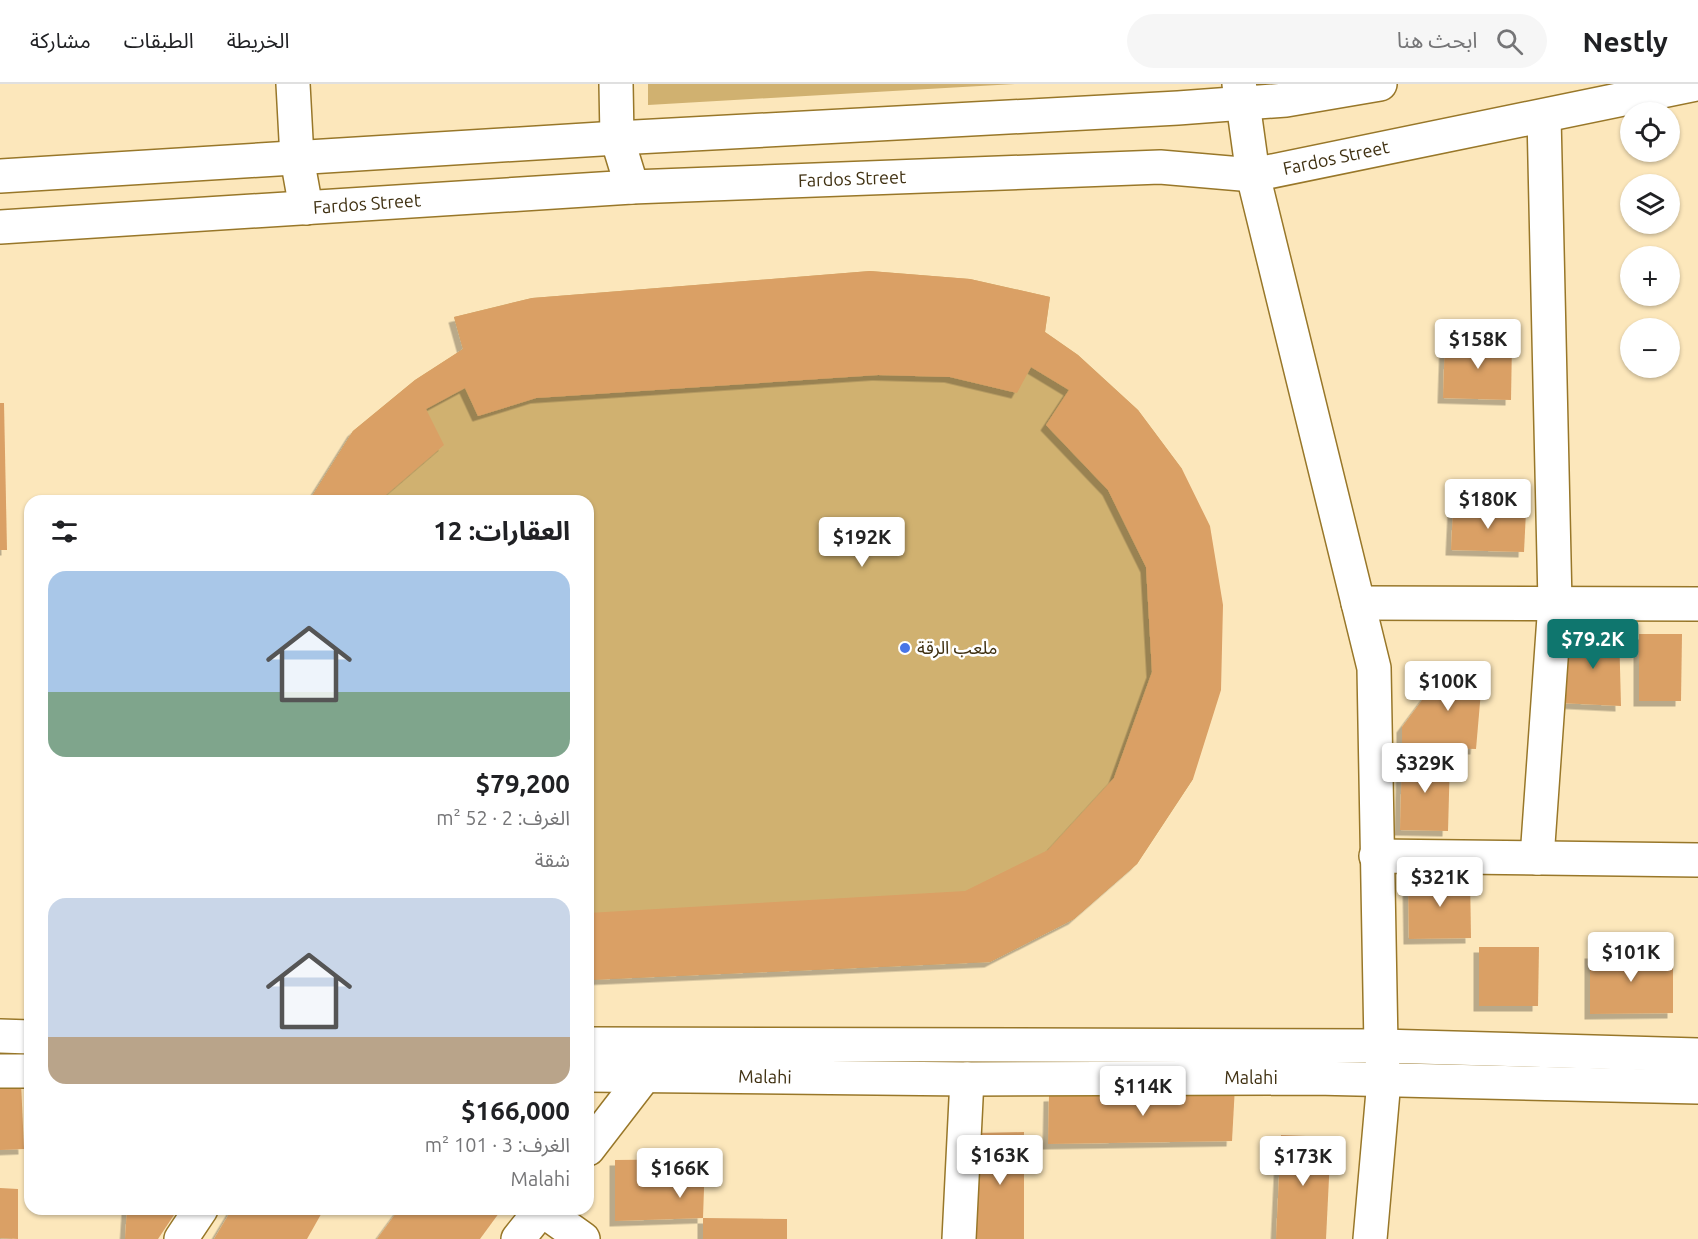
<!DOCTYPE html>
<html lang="ar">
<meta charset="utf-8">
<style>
:root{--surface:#fff;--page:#f6f6f6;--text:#202124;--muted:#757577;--line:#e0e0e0;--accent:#0f766e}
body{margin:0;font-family:Ubuntu,"Noto Sans Arabic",sans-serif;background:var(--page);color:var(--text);direction:rtl;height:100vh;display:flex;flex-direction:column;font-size:22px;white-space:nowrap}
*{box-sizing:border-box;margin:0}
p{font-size:20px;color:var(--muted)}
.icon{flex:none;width:33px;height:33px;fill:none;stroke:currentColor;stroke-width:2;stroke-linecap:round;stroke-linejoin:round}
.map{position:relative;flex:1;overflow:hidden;direction:ltr}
.details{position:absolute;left:24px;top:411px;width:570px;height:720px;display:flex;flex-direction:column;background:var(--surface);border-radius:18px;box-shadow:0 2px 4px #0004;direction:rtl}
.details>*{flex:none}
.fabs{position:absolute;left:1620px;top:18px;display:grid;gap:12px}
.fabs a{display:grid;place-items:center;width:60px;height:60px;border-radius:50%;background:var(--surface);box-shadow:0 2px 4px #0004;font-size:30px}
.price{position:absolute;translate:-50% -51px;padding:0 14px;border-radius:6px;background:#fff;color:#222;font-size:20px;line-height:39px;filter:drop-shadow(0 2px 3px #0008)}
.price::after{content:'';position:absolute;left:50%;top:36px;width:18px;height:14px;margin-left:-9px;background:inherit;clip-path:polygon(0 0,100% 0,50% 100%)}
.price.selected{background:var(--accent);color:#fff}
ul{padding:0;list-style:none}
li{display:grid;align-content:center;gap:12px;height:318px;padding:0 24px}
li span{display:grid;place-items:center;height:186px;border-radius:18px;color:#555}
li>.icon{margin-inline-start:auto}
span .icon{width:108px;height:108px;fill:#fffc;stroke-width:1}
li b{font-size:26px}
h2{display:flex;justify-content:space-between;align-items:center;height:72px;padding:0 24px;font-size:26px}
header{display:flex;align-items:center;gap:36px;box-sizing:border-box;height:84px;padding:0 30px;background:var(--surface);border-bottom:2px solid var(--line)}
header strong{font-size:28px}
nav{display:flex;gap:33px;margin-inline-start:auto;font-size:21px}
.search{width:420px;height:54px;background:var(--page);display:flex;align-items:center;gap:15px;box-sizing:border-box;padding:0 21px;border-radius:33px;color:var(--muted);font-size:22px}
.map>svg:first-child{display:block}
.green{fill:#d0b170}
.building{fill:#daa065;filter:url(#shadow)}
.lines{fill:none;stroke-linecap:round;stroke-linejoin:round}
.minor-casing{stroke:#987729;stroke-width:36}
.minor{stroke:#fff;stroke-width:33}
.poi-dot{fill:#4875e7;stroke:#fff;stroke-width:2}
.labels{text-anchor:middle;stroke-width:5;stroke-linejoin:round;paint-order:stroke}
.street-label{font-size:18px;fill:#403112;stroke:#fff}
.poi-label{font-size:18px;fill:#403112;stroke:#fff;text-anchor:start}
</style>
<header>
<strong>Nestly</strong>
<div class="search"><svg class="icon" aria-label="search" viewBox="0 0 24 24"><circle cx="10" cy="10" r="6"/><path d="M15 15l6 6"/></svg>ابحث هنا</div>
<nav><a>الخريطة</a><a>الطبقات</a><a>مشاركة</a></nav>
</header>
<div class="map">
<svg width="1698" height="1155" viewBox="0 0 1698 1155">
<defs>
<filter id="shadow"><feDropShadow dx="-5.5" dy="5.5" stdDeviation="0" flood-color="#0004"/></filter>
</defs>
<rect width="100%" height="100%" fill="#fce7bb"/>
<g class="green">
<path d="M648,0H1015L648,21Z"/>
<path d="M870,187L970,195L1050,213L1045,248L1078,271L1138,326L1182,385L1193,695L1137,780L1074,835L990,878L588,896V417H309L353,347L415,296L463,265L454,233L532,214Z"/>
</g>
<g class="building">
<path d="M870,187L970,195L1050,213L1045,248L1078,271L1138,326L1182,385L1210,442L1223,521L1221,606L1193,695L1137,780L1074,835L990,878L588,896V829L965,807L1048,766L1114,694L1152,588L1146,483L1108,406L1046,341L1069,306L1031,283L1017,309L950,293L878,291L536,314L478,332L465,304L426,325L444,361L379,417H309L353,347L415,296L463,265L454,233L532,214Z"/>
<path d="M1445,256L1512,258L1511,316L1443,314Z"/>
<path d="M0,319H4L7,466H0Z"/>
<path d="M1453,425L1526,427L1524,468L1451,466Z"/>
<path d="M1619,546L1621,622L1560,619L1564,570L1588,547Z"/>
<path d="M1639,550H1682L1681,617H1639Z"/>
<path d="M1449,580L1483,584L1476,665L1402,663V643Z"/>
<path d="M1402,673L1450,674L1448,747L1400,746Z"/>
<path d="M1470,792L1471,854L1409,855L1408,793Z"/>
<path d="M1479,863H1539L1538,922H1479Z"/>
<path d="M1673,868V929L1590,930V869Z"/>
<path d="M21,998L24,1065L0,1066V999Z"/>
<path d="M1235,1002L1232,1057L1048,1060L1049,1012Z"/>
<path d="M1024,1048V1155H977L976,1049Z"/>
<path d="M1281,1051L1331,1053L1326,1155H1276Z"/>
<path d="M705,1075L703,1134L787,1135V1155H703V1134L615,1137V1076Z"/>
<path d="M0,1104L18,1105V1155L0,1154Z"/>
<path d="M127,1125H178L158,1155H125Z"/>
<path d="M232,1125H324L307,1155H214Z"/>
<path d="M399,1125H502L480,1155H377Z"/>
</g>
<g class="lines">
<defs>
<g id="minor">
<path d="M293,0L297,74L306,124"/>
<path d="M616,0L617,54L632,103"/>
<path d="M1239,0L1243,19L1253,91L1374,584L1381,962L1384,996L1370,1155"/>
<path d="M0,92L617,54L1178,24L1286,16L1380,0"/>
<path d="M0,143L632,103L1160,83L1253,91L1696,0"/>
<path d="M1358,519L1698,520"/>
<path d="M1376,772L1698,776"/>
<path d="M1537,774L1555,519L1544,32"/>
<path d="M0,952L30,953"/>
<path d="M588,960L1381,962L1698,971"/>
<path d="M0,987H30"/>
<path d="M588,991L967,995L1315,994L1698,1003"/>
<path d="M588,1065L645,991"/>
<path d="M541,1125L583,1155"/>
<path d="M181,1155L201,1125"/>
<path d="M518,1155L542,1125"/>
<path d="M959,1155L967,995"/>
</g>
</defs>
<use href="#minor" class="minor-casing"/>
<use href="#minor" class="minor"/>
</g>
<circle class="poi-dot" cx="905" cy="564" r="6"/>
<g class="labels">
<g class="street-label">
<text transform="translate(1336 74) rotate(-12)" y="6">Fardos Street</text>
<text transform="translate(852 95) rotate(-2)" y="6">Fardos Street</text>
<text transform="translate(367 120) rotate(-4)" y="6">Fardos Street</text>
<text transform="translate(765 993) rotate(1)" y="6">Malahi</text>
<text x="1251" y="1000">Malahi</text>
</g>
<g class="poi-label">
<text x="917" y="570">ملعب الرقة</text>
</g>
</g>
</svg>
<div class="fabs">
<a><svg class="icon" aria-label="locate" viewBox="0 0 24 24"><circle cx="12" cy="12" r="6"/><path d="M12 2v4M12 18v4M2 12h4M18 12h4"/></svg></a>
<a><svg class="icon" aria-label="layers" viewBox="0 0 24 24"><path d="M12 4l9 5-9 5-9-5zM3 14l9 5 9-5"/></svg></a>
<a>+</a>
<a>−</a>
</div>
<b class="price" style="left:1478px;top:286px">$158K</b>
<b class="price" style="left:1488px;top:446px">$180K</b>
<b class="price" style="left:862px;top:484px">$192K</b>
<b class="price selected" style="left:1593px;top:586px">$79.2K</b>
<b class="price" style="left:1448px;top:628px">$100K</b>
<b class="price" style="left:1425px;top:710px">$329K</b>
<b class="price" style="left:1440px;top:824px">$321K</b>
<b class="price" style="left:1631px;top:899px">$101K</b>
<b class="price" style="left:1143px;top:1033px">$114K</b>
<b class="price" style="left:1000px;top:1102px">$163K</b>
<b class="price" style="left:1303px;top:1103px">$173K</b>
<b class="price" style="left:680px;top:1115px">$166K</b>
<section class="details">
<h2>العقارات: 12<svg class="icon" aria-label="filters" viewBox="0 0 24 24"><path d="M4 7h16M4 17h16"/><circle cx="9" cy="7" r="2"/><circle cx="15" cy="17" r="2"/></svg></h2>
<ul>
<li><span style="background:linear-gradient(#a9c7e8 65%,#7fa58c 0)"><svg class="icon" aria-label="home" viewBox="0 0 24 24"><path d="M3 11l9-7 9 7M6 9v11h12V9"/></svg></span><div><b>$79,200</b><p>الغرف: 2 · 52 m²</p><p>شقة</p></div></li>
<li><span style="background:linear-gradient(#c9d6e8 75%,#b9a48a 0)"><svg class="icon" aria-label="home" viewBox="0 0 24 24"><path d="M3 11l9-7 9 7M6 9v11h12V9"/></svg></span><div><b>$166,000</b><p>الغرف: 3 · 101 m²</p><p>Malahi</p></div></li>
</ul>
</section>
</div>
